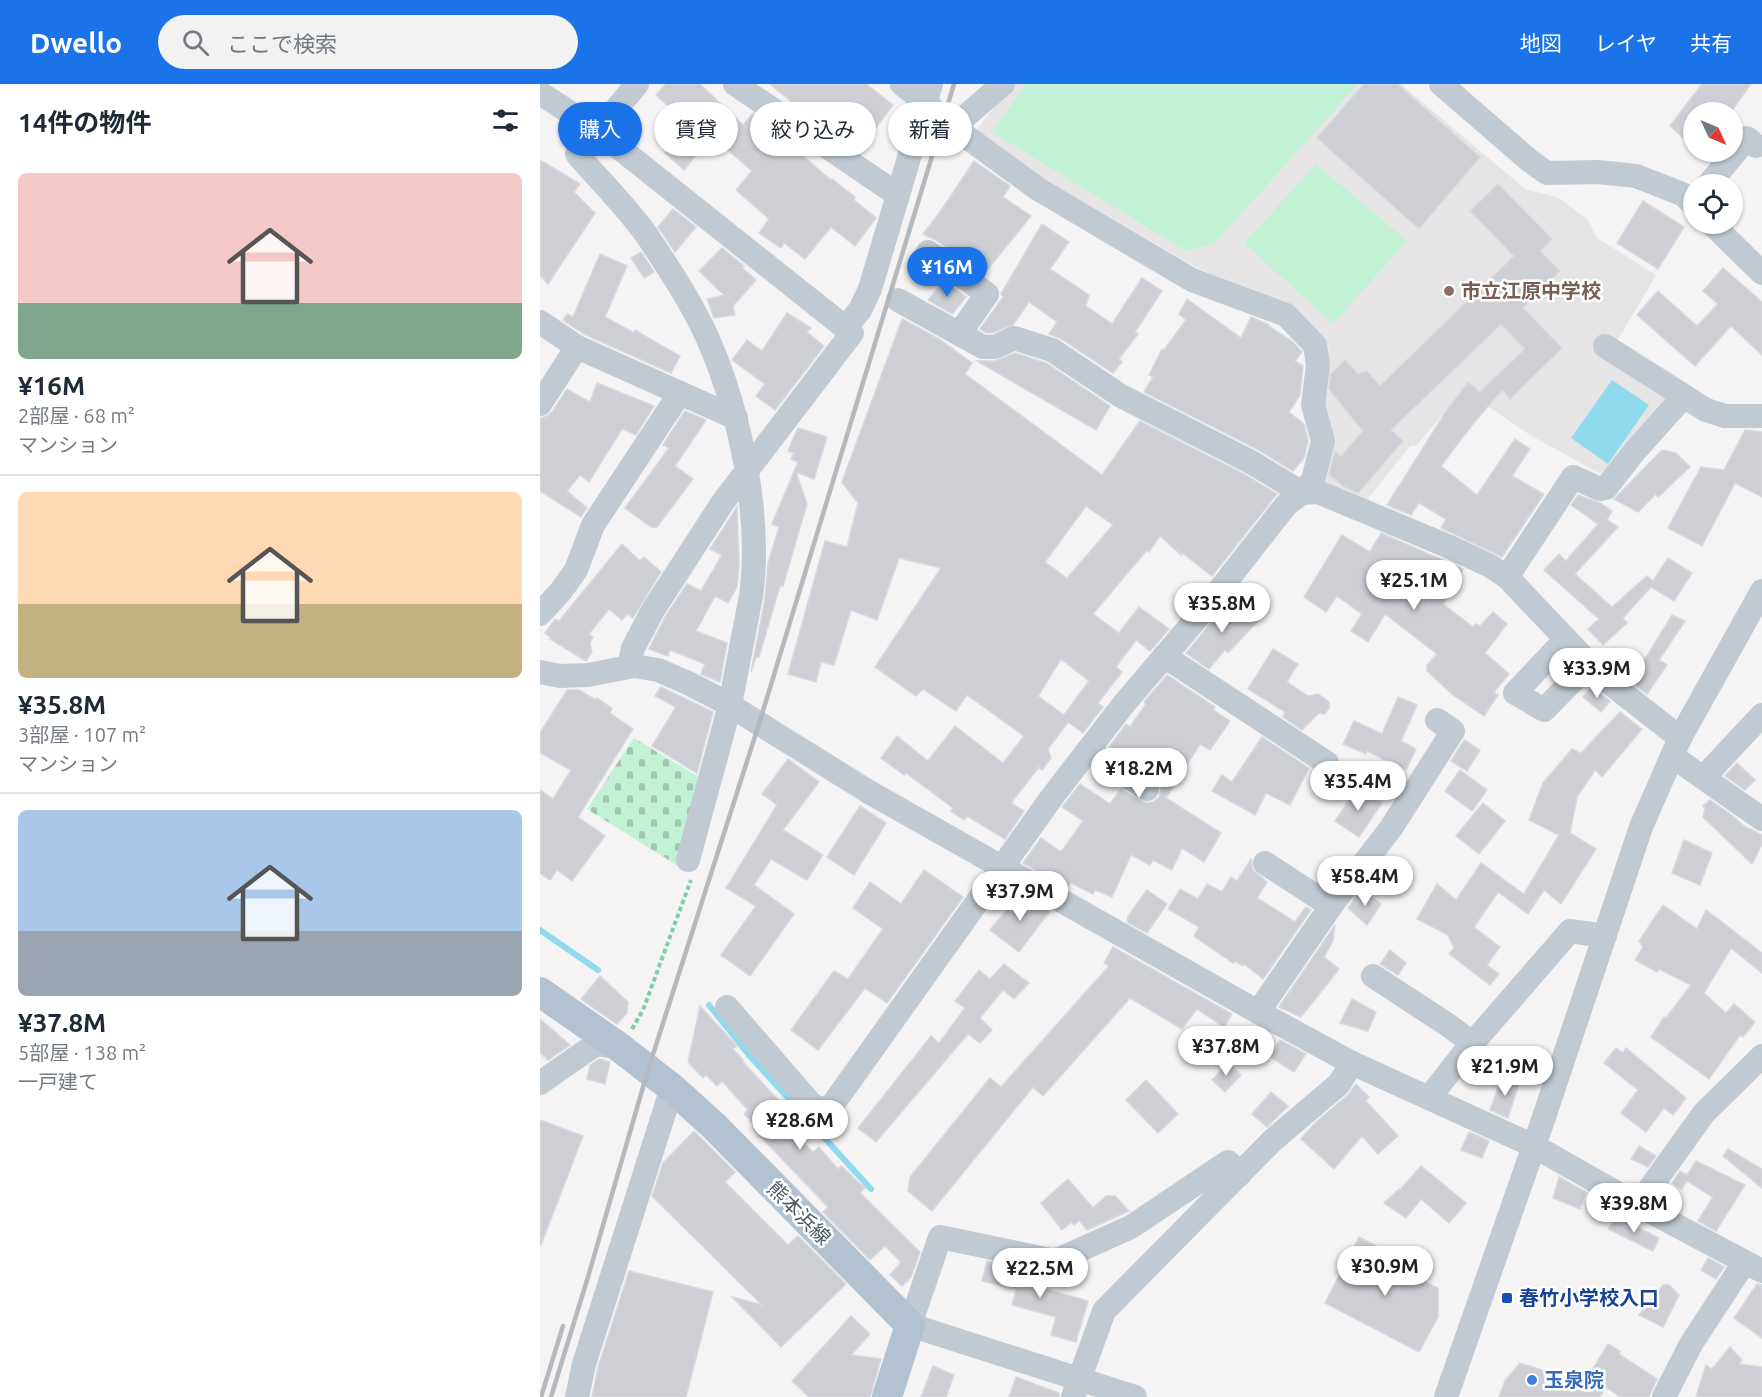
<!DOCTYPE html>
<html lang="ja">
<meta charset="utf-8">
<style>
:root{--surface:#fff;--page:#f2f2f3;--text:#1f2937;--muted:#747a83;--line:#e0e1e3;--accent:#1a73e8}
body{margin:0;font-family:Ubuntu,"Noto Sans JP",sans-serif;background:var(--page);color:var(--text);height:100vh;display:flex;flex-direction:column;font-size:22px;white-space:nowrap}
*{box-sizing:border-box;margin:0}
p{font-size:20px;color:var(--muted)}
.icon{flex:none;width:33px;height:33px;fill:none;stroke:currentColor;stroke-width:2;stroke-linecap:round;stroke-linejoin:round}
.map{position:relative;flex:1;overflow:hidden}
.sheet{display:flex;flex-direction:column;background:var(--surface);width:540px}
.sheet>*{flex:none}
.guide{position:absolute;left:18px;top:18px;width:570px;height:54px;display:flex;gap:12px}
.needle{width:39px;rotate:134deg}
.buttons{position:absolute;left:1143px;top:18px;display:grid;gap:12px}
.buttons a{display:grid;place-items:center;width:60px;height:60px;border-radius:50%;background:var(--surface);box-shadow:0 2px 4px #0004;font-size:30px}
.price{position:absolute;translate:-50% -51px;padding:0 14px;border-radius:21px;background:#fff;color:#222;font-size:20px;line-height:39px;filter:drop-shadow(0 2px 3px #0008)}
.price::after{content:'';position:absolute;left:50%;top:36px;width:18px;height:14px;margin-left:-9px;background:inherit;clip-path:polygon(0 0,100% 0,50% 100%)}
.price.active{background:var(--accent);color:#fff}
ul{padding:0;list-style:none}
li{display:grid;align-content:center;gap:12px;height:318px;padding:0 18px}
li+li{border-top:2px solid var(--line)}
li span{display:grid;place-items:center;height:186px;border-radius:9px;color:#555}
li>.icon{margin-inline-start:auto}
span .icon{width:108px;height:108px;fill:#fffc;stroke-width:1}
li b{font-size:26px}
h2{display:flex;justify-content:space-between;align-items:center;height:72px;padding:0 18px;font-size:26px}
.chip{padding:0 21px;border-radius:27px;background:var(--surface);box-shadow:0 2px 4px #0004;font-size:21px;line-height:54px}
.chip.active{background:var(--accent);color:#fff}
header{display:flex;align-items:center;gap:36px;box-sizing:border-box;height:84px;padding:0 30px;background:var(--accent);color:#fff}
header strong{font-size:28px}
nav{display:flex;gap:33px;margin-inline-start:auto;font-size:21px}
.search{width:420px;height:54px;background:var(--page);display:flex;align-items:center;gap:15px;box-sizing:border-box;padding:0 21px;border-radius:33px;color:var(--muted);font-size:22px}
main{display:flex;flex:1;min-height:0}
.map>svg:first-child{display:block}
.education{fill:#e6e4e5}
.grass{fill:#c3f1d5}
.cemetery{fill:url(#cemetery-stones)}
.water{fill:#90daee}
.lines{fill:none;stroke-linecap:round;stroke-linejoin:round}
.stream{stroke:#90daee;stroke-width:6}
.building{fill:#cdcfd5;stroke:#d7d9de;stroke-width:1.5;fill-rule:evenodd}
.path{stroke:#7ad0a6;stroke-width:4;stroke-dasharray:4.5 3;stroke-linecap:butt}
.minor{stroke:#c1cad2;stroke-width:24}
.major{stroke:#b3c2d1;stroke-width:30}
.rail{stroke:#b5b8bd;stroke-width:4.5}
.education-dot{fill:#8d6e63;stroke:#fff;stroke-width:2}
.transit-dot{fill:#1a4fb4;stroke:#fff;stroke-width:2}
.shop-dot{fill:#3f7fe0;stroke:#fff;stroke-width:2}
.labels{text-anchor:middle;stroke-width:5;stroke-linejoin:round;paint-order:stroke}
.education-label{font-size:20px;font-weight:bold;fill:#785e54;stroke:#fff;text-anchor:start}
.street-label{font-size:20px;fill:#4a5661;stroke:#fff}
.transit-label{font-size:20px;font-weight:bold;fill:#164399;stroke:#fff;text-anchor:start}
.shop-label{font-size:20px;font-weight:bold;fill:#366cbe;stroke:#fff;text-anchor:start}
</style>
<header>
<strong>Dwello</strong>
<div class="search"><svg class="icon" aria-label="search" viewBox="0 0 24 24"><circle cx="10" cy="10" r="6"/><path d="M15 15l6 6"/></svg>ここで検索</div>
<nav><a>地図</a><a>レイヤ</a><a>共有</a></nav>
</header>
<main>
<section class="sheet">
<h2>14件の物件<svg class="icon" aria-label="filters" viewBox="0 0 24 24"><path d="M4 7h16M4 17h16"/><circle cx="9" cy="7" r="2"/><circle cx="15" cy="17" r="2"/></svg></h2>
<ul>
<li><span style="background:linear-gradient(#f6c9c9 70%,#7fa58c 0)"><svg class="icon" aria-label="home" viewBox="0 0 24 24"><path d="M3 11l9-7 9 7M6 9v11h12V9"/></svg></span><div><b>¥16M</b><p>2部屋 · 68 m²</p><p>マンション</p></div></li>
<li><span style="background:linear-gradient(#ffd9b3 60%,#c2b280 0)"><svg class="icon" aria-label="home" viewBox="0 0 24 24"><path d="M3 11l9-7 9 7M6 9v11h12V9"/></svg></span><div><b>¥35.8M</b><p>3部屋 · 107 m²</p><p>マンション</p></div></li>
<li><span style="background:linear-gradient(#a9c7e8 65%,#9aa5b1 0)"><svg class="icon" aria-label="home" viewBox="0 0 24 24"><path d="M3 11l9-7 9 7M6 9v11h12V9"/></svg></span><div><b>¥37.8M</b><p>5部屋 · 138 m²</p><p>一戸建て</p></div></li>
</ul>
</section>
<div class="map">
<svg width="1222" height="1313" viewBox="0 0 1222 1313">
<defs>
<pattern id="cemetery-stones" width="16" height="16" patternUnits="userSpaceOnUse" patternTransform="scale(1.5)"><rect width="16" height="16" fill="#c3f1d5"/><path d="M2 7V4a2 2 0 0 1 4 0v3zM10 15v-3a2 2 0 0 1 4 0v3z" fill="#a0c6b0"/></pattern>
</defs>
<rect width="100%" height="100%" fill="#f5f3f3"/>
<path class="education" d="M473,0H861L985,105L1019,114L1047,135L1057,154L1116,191L1076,259L1134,314L1063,391L990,351L924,306L876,362H870L823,421L780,403V316L789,264L785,259L751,223L659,185L508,97L439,52L438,44Z"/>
<g class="grass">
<path d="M486,0H818L674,160L646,167L452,48Z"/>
<path d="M776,80L867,157L793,240L704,159Z"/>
</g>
<path class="cemetery" d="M94,654L162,695L138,782L47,725Z"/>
<path class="water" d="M1072,296L1109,321L1068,380L1031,354Z"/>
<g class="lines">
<g class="stream">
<path d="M0,846L58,886"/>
<path d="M169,921L209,971L331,1105"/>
</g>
</g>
<g class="building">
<path d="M126,0H160L203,41L213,29L238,49L239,47L260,62L256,66L291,96L292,95L315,113L314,116L336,134L315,162L291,143L265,175L244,159L241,164L219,149L229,135L196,106L212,87L174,54L171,57L169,56L144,86L125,69L148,41L116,11Z"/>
<path d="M230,0H326L353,21L319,67L300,54L305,48L257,17L254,20Z"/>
<path d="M824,0H857L940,73L879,145L777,54Z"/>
<path d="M1162,0H1211L1191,28H1154V64L1130,42Z"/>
<path d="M0,76L40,100L34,108L55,129L8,200L0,191Z"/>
<path d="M434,77L470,102L463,113L491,132L444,190L396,156L383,150L400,128Z"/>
<path d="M958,100L1012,155L1000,167L1020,187L983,224L1022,264L970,315L962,306L933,340L901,382L937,411L975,355L990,365L972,392L1004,410L962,473L901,444L906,435L879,419L871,431L847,421L905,329L928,298L940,308L985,265L961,240L851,346L863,357L818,409L804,403L789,390L795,367L801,372L823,347L789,305L791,290L805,276L818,290L827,287L840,302L974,172L930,127Z"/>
<path d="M1103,117L1144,143L1118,185L1077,159Z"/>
<path d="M133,125L156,143L135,168L118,143Z"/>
<path d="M502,140L529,158L510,185L549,211L546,222L572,240L602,194L622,207L595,248L598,250L579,275L582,278L573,289L520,254L509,250L517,238L489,218L473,241L452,249H447L440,245L463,213L461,210Z"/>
<path d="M182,164L204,182L202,184L216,196L193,222L195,231L174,234L167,215L184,211L159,187Z"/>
<path d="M101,168L114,188L104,194L91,174Z"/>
<path d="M60,170L87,182L65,233L94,249L95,246L140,272L131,289L44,250L23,236L27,230L33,233Z"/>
<path d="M1183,184L1222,218V271L1191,242L1155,282L1097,231L1118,207L1157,242L1178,220L1163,207Z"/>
<path d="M404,197L426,213L412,230L388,216Z"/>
<path d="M647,215L701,254L711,233L728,240L729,242L752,257L762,268L755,277L763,282L760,311L749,328L764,340L768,357L764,374L753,387L717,365L604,308L613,293L609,291L622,265L624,266L646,236L639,230Z"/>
<path d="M247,229L271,244L267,248L284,262L235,326L216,312L225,300L192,276L207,256L222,267Z"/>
<path d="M362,235L399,255L432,279L425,290L562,391L600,337L704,390L737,410L672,492L642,469L641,471L620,452L609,468L607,466L553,530L579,549L599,523L629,545L610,567L596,556L576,583L582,588L558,619L563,623L543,649L528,638L508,665L511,674L502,686L499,683L471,719L484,727L465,755L427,732L424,736L411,727L413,724L366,689L364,691L341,674L357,652L388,677L415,642L463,679L484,652L427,611L416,627L383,605L376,612L335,583L401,484L359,474L337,536L311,526L294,581L281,578L276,598L248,590L285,457L307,463L318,419L302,398ZM546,422L573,441L527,494L505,478ZM521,575L549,597L524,631L498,612Z"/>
<path d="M475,269L506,279L570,322L556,346L437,277H455Z"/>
<path d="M57,299L114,322L96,351L82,345L49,398L40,391L27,407L47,424L41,433L0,407V334L7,332L12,328L27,305L50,318Z"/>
<path d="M145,327L166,336L135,382L153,395L117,443H111L85,424L129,364L123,361Z"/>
<path d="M258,344L287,353L274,395L256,388L267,420L243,502H240L219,573H216L211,588L225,515L228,479L239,443L232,440L258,378L251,375L254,369L248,367Z"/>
<path d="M1205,346L1222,348V413L1195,399L1162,462L1128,444L1161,383L1184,386Z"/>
<path d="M1122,366L1136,369L1150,383L1118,413L1116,410L1098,428L1074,415Z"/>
<path d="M1038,411L1060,419L1072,427L1067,436L1078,443L1035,490L1072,523L1107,492L1113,497L1128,474L1152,489L1134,517L1111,503L1083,534L1087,539L1063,561L1048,545L1059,535L1004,486L1019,470L1026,477L1058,440L1031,421Z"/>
<path d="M197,423L199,480L197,503L188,519L175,512L156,547L187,559L180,598L161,590L165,580L130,566L128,572L109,565L125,533L147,500L161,507L182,471L170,465Z"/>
<path d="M841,449L923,485L920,491L921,493L903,520L933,543L936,540L940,542L953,528L967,540L945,569L969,590L954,608L958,611L944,632L913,611L887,587V581L897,570L845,530L828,558L811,547L822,530L797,512L786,528L764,513L802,451L830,468Z"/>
<path d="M82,460L100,477L104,473L121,488L93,534L87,530L82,536L69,525L49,550L53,553L50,559L52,568L46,577L10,555L11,554L5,549L15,535L19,537Z"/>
<path d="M692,513L718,537L688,569L685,566L669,585L646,569Z"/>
<path d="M1132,531L1145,537L1119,576L1127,581L1107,610L1091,598Z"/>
<path d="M733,565L758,580L747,598L768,612L778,610L789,618V624L785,630L779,629L762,646L743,633L745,628L708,605Z"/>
<path d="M627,591L675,623L673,626L690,637L670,666L660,660L626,714L681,749L664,778L642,764L632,786L613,776L610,781L591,771L572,813L555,806L553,810L531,799L527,804L483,779L501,754L521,768L543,737L522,723L540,700L570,720L581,705L606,719L613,718L619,713L621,705L620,699L615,693L569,663L586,640L590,643L606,620L604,618Z"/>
<path d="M121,603L173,628L157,689L112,662L136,623L115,612Z"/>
<path d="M1052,603L1070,617L1061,628L1043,613Z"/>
<path d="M27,606H39L56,616L57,614L72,624L70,629L93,645L38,733L65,752L32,797L17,786L10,796L0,789V706L13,715L31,686L0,669V649Z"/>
<path d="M858,613L877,621L861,657L876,665L866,686L827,667L826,670L803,660L814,637L842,650Z"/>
<path d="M1080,628L1102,645L1062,693L1055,686L1037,713L1030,749L1056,765L1021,820L1004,806L988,830L958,808L934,843L960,863L947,881L959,890L950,901L909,870L914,864L908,851L877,835L897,800L916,816L941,779L984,810L1019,751L989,736L1003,699L1032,665L1041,669Z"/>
<path d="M722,653L769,684L750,721L726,709L715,731L672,707L682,691L692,698Z"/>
<path d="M924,656L940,666L927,687L911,677Z"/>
<path d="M248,675L279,698L243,746L283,771L267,796L231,775L214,801L254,830L210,892L181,871L216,822L186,804L237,721L222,710Z"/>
<path d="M1197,679L1215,696L1205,706L1185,692Z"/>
<path d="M920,686L947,706L932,727L905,707Z"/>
<path d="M818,703L842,719L819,753L795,737Z"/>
<path d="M1170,716L1193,732L1204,742L1222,751V760L1212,780L1163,733L1165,725L1163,722Z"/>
<path d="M943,719L965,737L939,770L916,752Z"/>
<path d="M320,722L346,739L314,791L287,773Z"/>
<path d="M1144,756L1172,769L1160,801L1132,789Z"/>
<path d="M711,775L713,786L727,798L717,814L755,838L766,823L771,826L723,895L704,880L703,882L695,877L693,879L658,855L654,852L659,843L628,825L640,805L658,815L667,800L682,808L691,793L697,797Z"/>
<path d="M384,786L423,813L347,919L325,904L278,966L251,946L294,887L308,895L343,845L313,824L330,798L361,820Z"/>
<path d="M822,805L841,820L827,841L808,824Z"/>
<path d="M607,806L627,820L607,849L587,838L588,832Z"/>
<path d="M480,810L510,827L479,868L450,846Z"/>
<path d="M1123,821L1157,845L1166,826L1222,869V889L1191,864L1164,909L1186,929L1194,920L1215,938L1203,953L1200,951L1169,995L1111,953L1124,933L1126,934L1151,901L1119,885L1117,888L1095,876L1103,863L1099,857Z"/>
<path d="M795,841L793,857L784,873L799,885L761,933L739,923Z"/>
<path d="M573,863L692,930L684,943L657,925L642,945L590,914L503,1012L493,1003L392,1127L368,1107L370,1093L450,994L461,1003L569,882L564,879Z"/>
<path d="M850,866L866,879L858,891L840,880Z"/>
<path d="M464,880L489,899L474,915L463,906L440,934L452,946L440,959L428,950L336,1058L318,1044L391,952L399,959L425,924L415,917L439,886L450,895Z"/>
<path d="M60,892L88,918L87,929L77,940L41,915Z"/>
<path d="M812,915L836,928L828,947L800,939Z"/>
<path d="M160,922L197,962L193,965L203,976L202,977L242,1020L233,1028L273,1068L279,1063L298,1085L301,1082L325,1104L320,1109L380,1168L371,1193L362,1202L350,1191L361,1178L345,1162L330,1176L283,1128L288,1123L215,1047L218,1044L204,1030L208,1026L182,997L177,1002L166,991L163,994L148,978Z"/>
<path d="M0,935L30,961L8,976L0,969Z"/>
<path d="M740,956L766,970L754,988L729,972Z"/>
<path d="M1076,964L1083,969L1086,964L1146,1014L1133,1031L1124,1024L1106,1048L1081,1029L1098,1006L1064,979Z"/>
<path d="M59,975L70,978L65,1000L47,995L50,981Z"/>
<path d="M688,979L701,991L685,1008L672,996Z"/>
<path d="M962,993L979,1000L968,1034L950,1026Z"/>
<path d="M606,996L638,1030L618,1049L586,1016Z"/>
<path d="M816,1000L829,1013L826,1017L858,1052L838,1070L822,1052L794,1085L761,1055L775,1039L808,1011Z"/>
<path d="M731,1008L748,1022L727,1043L712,1030Z"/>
<path d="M0,1036L43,1052L1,1161H0Z"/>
<path d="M154,1047L195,1088L185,1098L248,1161L258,1152L306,1200L241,1263L192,1213L222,1221L112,1112L123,1079Z"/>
<path d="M929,1048L949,1057L942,1074L921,1066Z"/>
<path d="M1099,1062L1116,1072L1108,1083L1091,1075Z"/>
<path d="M1188,1065L1222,1085V1104L1183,1072Z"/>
<path d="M1156,1077L1205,1101L1176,1147L1158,1137L1173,1113L1147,1097L1142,1105L1132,1099L1140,1087L1147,1091Z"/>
<path d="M881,1082L926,1119L909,1139L881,1115L866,1134L844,1119L859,1105L860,1106Z"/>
<path d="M1019,1093L1046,1108L1040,1125L1013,1114Z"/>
<path d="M528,1095L553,1124L566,1112H575L589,1127L547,1146L539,1136L534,1141L532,1138L522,1146L501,1119Z"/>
<path d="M1077,1133L1119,1154L1113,1167L1068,1145Z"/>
<path d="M819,1153L840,1164L844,1179L898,1204V1233L879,1268L785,1219Z"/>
<path d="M1168,1174L1184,1183L1176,1195L1161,1186Z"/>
<path d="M447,1177L468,1182L467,1186L508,1197L506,1205L548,1217L536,1258L511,1251L516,1233L472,1221L476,1206L442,1197Z"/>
<path d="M89,1187L173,1208L146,1313H52L58,1284Z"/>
<path d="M1217,1200L1222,1201V1254L1194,1234Z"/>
<path d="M1123,1201H1129L1139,1211L1123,1243L1099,1231Z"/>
<path d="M311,1232L330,1250L311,1271L341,1275L330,1313H269L252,1297Z"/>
<path d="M1068,1260L1080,1267L1079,1270L1117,1295L1109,1313H1080L1066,1303L1060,1313H959L965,1297L980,1279L1018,1291V1296L1039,1307Z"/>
<path d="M1190,1263L1202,1276L1199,1280L1222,1283V1313H1156L1166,1281L1172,1285Z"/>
<path d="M393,1282L414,1291L406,1313H381Z"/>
<path d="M476,1293L519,1309V1313H469Z"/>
</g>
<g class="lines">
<path class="path" d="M92,945L103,926L151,796"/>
<g class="minor">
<path d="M97,0L58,47L37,70C60,97 88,124 108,153C129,185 152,219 168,255C200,328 222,432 211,512L190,621L148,776"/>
<path d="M195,0L358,111"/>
<path d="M362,0L391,23"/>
<path d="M901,0L990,77L1007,89L1058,88L1096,92L1142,110L1154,121"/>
<path d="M0,9L58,47L312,249L183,418L113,526L93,564L91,573L94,582"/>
<path d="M1169,100L1207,54L1216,62"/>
<path d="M1172,140L1222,189"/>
<path d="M388,168L447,210L419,250"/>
<path d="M358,216L443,263H455L474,254L512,266L581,312L711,378L762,409L778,408L910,463L950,482L967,493L1061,592L1140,654"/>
<path d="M0,238L37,263L196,334"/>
<path d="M305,244L320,226L330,205L391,0"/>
<path d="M1065,262L1166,326L1185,332H1222"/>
<path d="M0,320L37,263"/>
<path d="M967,493L1033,393L1060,405L1066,404L1094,368L1144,312"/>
<path d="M0,530L21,507L36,486L53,441L140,309"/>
<path d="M1026,555L975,609L1004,626L1050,579"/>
<path d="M624,572L787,679"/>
<path d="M0,588L20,592L48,591L94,582L118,586L148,599L183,617L329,708L718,928L812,979L994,1062L1098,1121L1222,1187"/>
<path d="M548,667L607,705"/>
<path d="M1132,672L1222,735"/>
<path d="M1164,693L1222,631"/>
<path d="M725,779L791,822"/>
<path d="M833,892L908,941L932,959"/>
<path d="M187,923L271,1020L280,1025L291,1023L512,713L583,621L663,527L746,421L762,409L773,396L783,357L773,321L778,281L775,261L746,231L652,196L498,105L413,43L463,0"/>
<path d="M718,928L791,822L851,744L913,647L897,636"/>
<path d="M0,999L56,960L79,963"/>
<path d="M889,1014L925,968L1030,847L1065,852"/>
<path d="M1098,1121L1164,1029L1222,972"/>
<path d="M37,1313L44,1280L132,1004"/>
<path d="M533,1313L564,1227L733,1056L799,1000L812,979"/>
<path d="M595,1313L370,1241L400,1153L515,1177L591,1143L688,1078L700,1090"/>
<path d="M906,1313L1002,1039L1101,743L1140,654L1222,507"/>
<path d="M1124,1313L1151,1260L1204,1179"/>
</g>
<path class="major" d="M0,908L79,963L132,1004L174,1042L370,1241L347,1313"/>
<g class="rail">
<path d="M1,1313L23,1242"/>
<path d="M11,1313L48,1193L108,986L219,640L414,0"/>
</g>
</g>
<circle class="education-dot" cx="909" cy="207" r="6"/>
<rect class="transit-dot" x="961" y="1208" width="12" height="12" rx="3"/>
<circle class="shop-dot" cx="992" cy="1296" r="6"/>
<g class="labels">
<g class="education-label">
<text x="921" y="214">市立江原中学校</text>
</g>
<g class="street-label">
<text transform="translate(259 1129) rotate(45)" y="7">熊本浜線</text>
</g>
<g class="transit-label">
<text x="979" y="1221">春竹小学校入口</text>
</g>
<g class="shop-label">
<text x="1004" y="1303">玉泉院</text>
</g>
</g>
</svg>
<div class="buttons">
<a><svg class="needle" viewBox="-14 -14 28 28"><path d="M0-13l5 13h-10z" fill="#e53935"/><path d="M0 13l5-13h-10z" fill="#747a83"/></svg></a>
<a><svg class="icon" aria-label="locate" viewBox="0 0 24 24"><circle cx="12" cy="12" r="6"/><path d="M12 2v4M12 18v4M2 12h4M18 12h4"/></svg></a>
</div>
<b class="price active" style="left:407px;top:214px">¥16M</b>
<b class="price" style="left:874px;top:527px">¥25.1M</b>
<b class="price" style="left:682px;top:550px">¥35.8M</b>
<b class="price" style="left:1057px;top:615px">¥33.9M</b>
<b class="price" style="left:599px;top:715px">¥18.2M</b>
<b class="price" style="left:818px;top:728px">¥35.4M</b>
<b class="price" style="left:825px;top:823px">¥58.4M</b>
<b class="price" style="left:480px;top:838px">¥37.9M</b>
<b class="price" style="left:686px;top:993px">¥37.8M</b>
<b class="price" style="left:965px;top:1013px">¥21.9M</b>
<b class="price" style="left:260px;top:1067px">¥28.6M</b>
<b class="price" style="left:1094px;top:1150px">¥39.8M</b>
<b class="price" style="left:845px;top:1213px">¥30.9M</b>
<b class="price" style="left:500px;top:1215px">¥22.5M</b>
<div class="guide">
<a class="chip active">購入</a>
<a class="chip">賃貸</a>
<a class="chip">絞り込み</a>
<a class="chip">新着</a>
</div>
</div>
</main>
